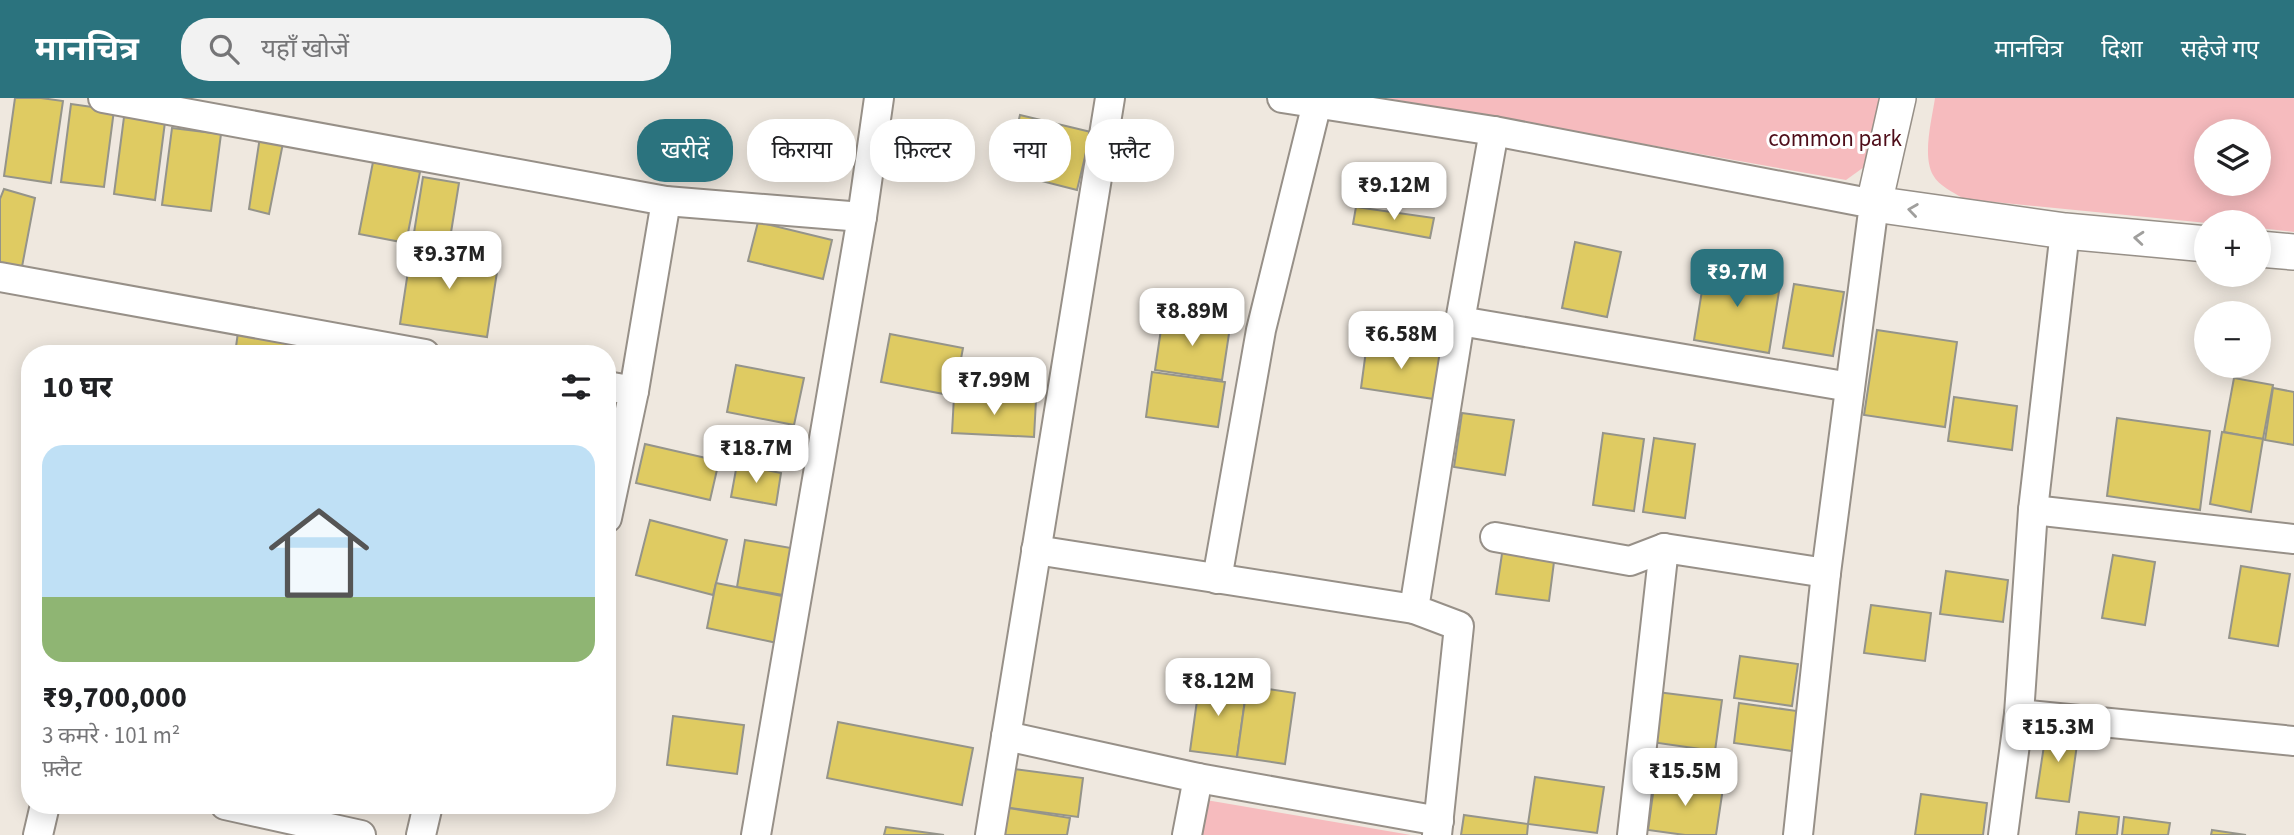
<!DOCTYPE html>
<html lang="hi">
<meta charset="utf-8">
<style>
:root{--surface:#fff;--page:#f2f2f2;--text:#202124;--muted:#757577;--line:#e0e0e0;--accent:#2b737e}
body{margin:0;font-family:"Source Sans 3","Noto Sans Devanagari",sans-serif;background:var(--page);color:var(--text);height:100vh;display:flex;flex-direction:column;font-size:26px;white-space:nowrap}
*{box-sizing:border-box;margin:0}
p{font-size:23px;color:var(--muted)}
.icon{flex:none;width:38px;height:38px;fill:none;stroke:currentColor;stroke-width:2;stroke-linecap:round;stroke-linejoin:round}
.map{position:relative;flex:1;overflow:hidden}
.sheet{position:absolute;left:21px;top:247px;width:595px;height:469px;display:flex;flex-direction:column;background:var(--surface);border-radius:28px;box-shadow:0 4px 18px #0003}
.sheet>*{flex:none}
.hud{position:absolute;left:637px;top:21px;width:665px;height:63px;display:flex;gap:14px}
.buttons{position:absolute;left:2194px;top:21px;display:grid;gap:14px}
.buttons a{display:grid;place-items:center;width:77px;height:77px;border-radius:50%;background:var(--surface);box-shadow:0 4px 18px #0003;font-size:35px}
.price{position:absolute;translate:-50% -60px;padding:0 16px;border-radius:14px;background:#fff;color:#222;font-size:23px;line-height:46px;filter:drop-shadow(0 2px 4px #0008)}
.price::after{content:'';position:absolute;left:50%;top:42px;width:21px;height:16px;margin-left:-10px;background:inherit;clip-path:polygon(0 0,100% 0,50% 100%)}
.price.selected{background:var(--accent);color:#fff}
ul{padding:0;list-style:none}
li{display:grid;align-content:center;gap:14px;height:371px;padding:0 21px}
li+li{border-top:2px solid var(--line)}
li span{display:grid;place-items:center;height:217px;border-radius:21px;color:#555}
li>.icon{margin-inline-start:auto}
span .icon{width:126px;height:126px;fill:#fffc;stroke-width:1}
li b{font-size:30px}
h2{display:flex;justify-content:space-between;align-items:center;height:84px;padding:0 21px;font-size:30px}
.chip{padding:0 24px;border-radius:28px;background:var(--surface);box-shadow:0 4px 18px #0003;font-size:24px;line-height:63px}
.chip.selected{background:var(--accent);color:#fff}
header{display:flex;align-items:center;gap:42px;box-sizing:border-box;height:98px;padding:0 35px;background:var(--accent);color:#fff}
header strong{font-size:33px}
nav{display:flex;gap:38px;margin-inline-start:auto;font-size:24px}
.search{width:490px;height:63px;background:var(--page);display:flex;align-items:center;gap:18px;box-sizing:border-box;padding:0 24px;border-radius:28px;color:var(--muted);font-size:26px}
.map>svg:first-child{display:block}
.green{fill:#f6bbbe;fill-rule:evenodd}
.building{fill:#dfcb62;stroke:#95948a;stroke-width:2}
.lines{fill:none;stroke-linecap:round;stroke-linejoin:round}
.minor-casing{stroke:#979088;stroke-width:32}
.tertiary-casing{stroke:#979088;stroke-width:38}
.minor{stroke:#fff;stroke-width:28}
.tertiary{stroke:#fff;stroke-width:35}
.oneway{stroke:#a09f9d}
.labels{text-anchor:middle;stroke-width:6;stroke-linejoin:round;paint-order:stroke}
.park-label{font-size:23px;fill:#4e0d19;stroke:#fff}
</style>
<header>
<strong>मानचित्र</strong>
<div class="search"><svg class="icon" aria-label="search" viewBox="0 0 24 24"><circle cx="10" cy="10" r="6"/><path d="M15 15l6 6"/></svg>यहाँ खोजें</div>
<nav><a>मानचित्र</a><a>दिशा</a><a>सहेजे गए</a></nav>
</header>
<div class="map">
<svg width="2294" height="737" viewBox="0 0 2294 737">
<rect width="100%" height="100%" fill="#efe8df"/>
<g class="green">
<path d="M1386,0H1885L1871,64L1846,82Z"/>
<path d="M1935,0H2294V134L2259,130V124L2207,125L1964,101C1953,94 1939,88 1933,77C1922,58 1932,21 1935,0ZM2259,33V86H2207V33Z"/>
<path d="M1206,702L1411,737H1200Z"/>
</g>
<g class="building">
<path d="M15,0H41L63,3L51,85L4,78Z"/>
<path d="M71,6L114,12L104,89L61,84Z"/>
<path d="M1020,17L1091,34L1077,92L1006,74Z"/>
<path d="M124,19L165,24L155,102L114,96Z"/>
<path d="M172,30L221,36L211,113L162,107Z"/>
<path d="M261,32L284,40L269,116L249,111Z"/>
<path d="M373,64L420,74L406,145L359,136Z"/>
<path d="M423,79L459,85L448,153L412,147Z"/>
<path d="M4,91L35,100L21,174L0,170V101Z"/>
<path d="M1356,109L1434,120L1430,140L1353,126Z"/>
<path d="M758,124L832,142L823,181L748,163Z"/>
<path d="M1575,144L1621,154L1607,219L1562,210Z"/>
<path d="M412,147L499,161L487,239L400,226Z"/>
<path d="M1706,168L1781,181L1769,255L1694,242Z"/>
<path d="M1794,186L1844,194L1833,258L1783,250Z"/>
<path d="M1163,218L1230,229L1222,282L1155,272Z"/>
<path d="M239,227L326,240L323,256H235Z"/>
<path d="M1877,232L1957,244L1945,329L1864,317Z"/>
<path d="M890,236L963,250L954,298L881,284Z"/>
<path d="M1367,245L1440,255L1434,301L1361,290Z"/>
<path d="M736,267L804,280L794,327L727,314Z"/>
<path d="M1152,274L1225,284L1218,329L1146,319Z"/>
<path d="M2234,280L2273,287L2263,341L2224,334Z"/>
<path d="M2273,290L2294,294V347L2265,342Z"/>
<path d="M954,298L1036,302L1034,339L952,335Z"/>
<path d="M1954,299L2017,308L2012,352L1948,343Z"/>
<path d="M1462,315L1514,322L1505,377L1454,369Z"/>
<path d="M2117,320L2210,333L2200,412L2107,398Z"/>
<path d="M2222,334L2263,341L2251,414L2210,406Z"/>
<path d="M1603,335L1644,341L1634,413L1593,407Z"/>
<path d="M1654,340L1695,346L1685,420L1643,414Z"/>
<path d="M645,346L719,363L710,402L636,385Z"/>
<path d="M737,366L781,375L776,407L731,399Z"/>
<path d="M650,422L727,442L713,497L636,477Z"/>
<path d="M745,442L791,450L783,497L737,489Z"/>
<path d="M1503,449L1555,456L1549,503L1496,496Z"/>
<path d="M2113,457L2155,464L2145,527L2102,520Z"/>
<path d="M2241,468L2290,476L2278,548L2229,540Z"/>
<path d="M1946,473L2008,482L2003,524L1940,516Z"/>
<path d="M716,485L787,499L777,545L707,530Z"/>
<path d="M1871,507L1931,515L1925,563L1864,555Z"/>
<path d="M1740,558L1798,566L1792,608L1734,600Z"/>
<path d="M1200,581L1247,588L1237,659L1190,653Z"/>
<path d="M1247,588L1295,595L1285,666L1237,659Z"/>
<path d="M1657,594L1722,602L1715,653L1651,644Z"/>
<path d="M1739,605L1797,613L1792,653L1734,645Z"/>
<path d="M673,618L744,627L737,676L667,667Z"/>
<path d="M838,624L973,650L962,707L827,680Z"/>
<path d="M2047,628L2079,632L2069,704L2036,700Z"/>
<path d="M1007,670L1083,680L1078,719L1002,709Z"/>
<path d="M1535,679L1604,689L1597,735L1528,726Z"/>
<path d="M1655,681L1723,690L1716,737H1685L1648,732Z"/>
<path d="M1921,696L1987,705L1983,737H1915Z"/>
<path d="M1002,709L1070,720L1067,737H998Z"/>
<path d="M2079,714L2119,719L2117,737H2076Z"/>
<path d="M1464,717L1528,726L1527,737H1461Z"/>
<path d="M2124,719L2170,725L2168,737H2122Z"/>
<path d="M886,729L944,737H884Z"/>
<path d="M2212,732L2246,737H2211Z"/>
</g>
<g class="lines">
<defs>
<g id="minor">
<path d="M103,0L666,103L862,119"/>
<path d="M1282,0L1494,33L1874,106L1826,475L1798,737"/>
<path d="M1494,33L1460,223L1850,289"/>
<path d="M0,179L425,256"/>
<path d="M607,288L634,293L666,103"/>
<path d="M2033,412L2294,441"/>
<path d="M607,420L634,293"/>
<path d="M1495,439L1630,463L1664,450"/>
<path d="M1036,452L1414,511"/>
<path d="M1217,481L1261,232L1317,5"/>
<path d="M2019,616L2294,643"/>
<path d="M1006,638L1198,680L1187,737"/>
<path d="M1198,680L1439,723"/>
<path d="M225,707L361,737"/>
<path d="M38,737L45,707"/>
<path d="M421,737L428,707"/>
<path d="M756,737L862,119L879,0"/>
<path d="M990,737L1110,0"/>
<path d="M1437,737L1459,528L1414,511L1460,223"/>
<path d="M1632,737L1664,450L1826,475"/>
<path d="M2003,737L2019,616L2033,412L2065,133"/>
</g>
<g id="tertiary">
<path d="M1898,0L1874,106L2065,133L2207,146"/>
<path d="M2259,151L2294,154"/>
</g>
</defs>
<use href="#minor" class="minor-casing"/>
<use href="#tertiary" class="tertiary-casing"/>
<use href="#minor" class="minor"/>
<use href="#tertiary" class="tertiary"/>
</g>
<defs><path id="oneway-chevron" d="M-2-3.5L2.5 0L-2 3.5" fill="none" stroke-width="1.6" stroke-linecap="round" stroke-linejoin="round" transform="scale(1.75)"/></defs>
<g class="oneway">
<use href="#oneway-chevron" transform="translate(1913 112) rotate(-172)"/>
<use href="#oneway-chevron" transform="translate(2139 140) rotate(-175)"/>
</g>
<g class="labels">
<g class="park-label">
<text x="1835" y="48">common park</text>
</g>
</g>
</svg>
<div class="buttons">
<a><svg class="icon" aria-label="layers" viewBox="0 0 24 24"><path d="M12 4l9 5-9 5-9-5zM3 14l9 5 9-5"/></svg></a>
<a>+</a>
<a>−</a>
</div>
<b class="price" style="left:1394px;top:124px">₹9.12M</b>
<b class="price" style="left:449px;top:193px">₹9.37M</b>
<b class="price selected" style="left:1737px;top:211px">₹9.7M</b>
<b class="price" style="left:1192px;top:250px">₹8.89M</b>
<b class="price" style="left:1401px;top:273px">₹6.58M</b>
<b class="price" style="left:994px;top:319px">₹7.99M</b>
<b class="price" style="left:756px;top:387px">₹18.7M</b>
<b class="price" style="left:1218px;top:620px">₹8.12M</b>
<b class="price" style="left:2058px;top:666px">₹15.3M</b>
<b class="price" style="left:1685px;top:710px">₹15.5M</b>
<div class="hud">
<a class="chip selected">खरीदें</a>
<a class="chip">किराया</a>
<a class="chip">फ़िल्टर</a>
<a class="chip">नया</a>
<a class="chip">फ़्लैट</a>
</div>
<section class="sheet">
<h2>10 घर<svg class="icon" aria-label="filters" viewBox="0 0 24 24"><path d="M4 7h16M4 17h16"/><circle cx="9" cy="7" r="2"/><circle cx="15" cy="17" r="2"/></svg></h2>
<ul>
<li><span style="background:linear-gradient(#bfe0f5 70%,#8fb573 0)"><svg class="icon" aria-label="home" viewBox="0 0 24 24"><path d="M3 11l9-7 9 7M6 9v11h12V9"/></svg></span><div><b>₹9,700,000</b><p>3 कमरे · 101 m²</p><p>फ़्लैट</p></div></li>
</ul>
</section>
</div>
